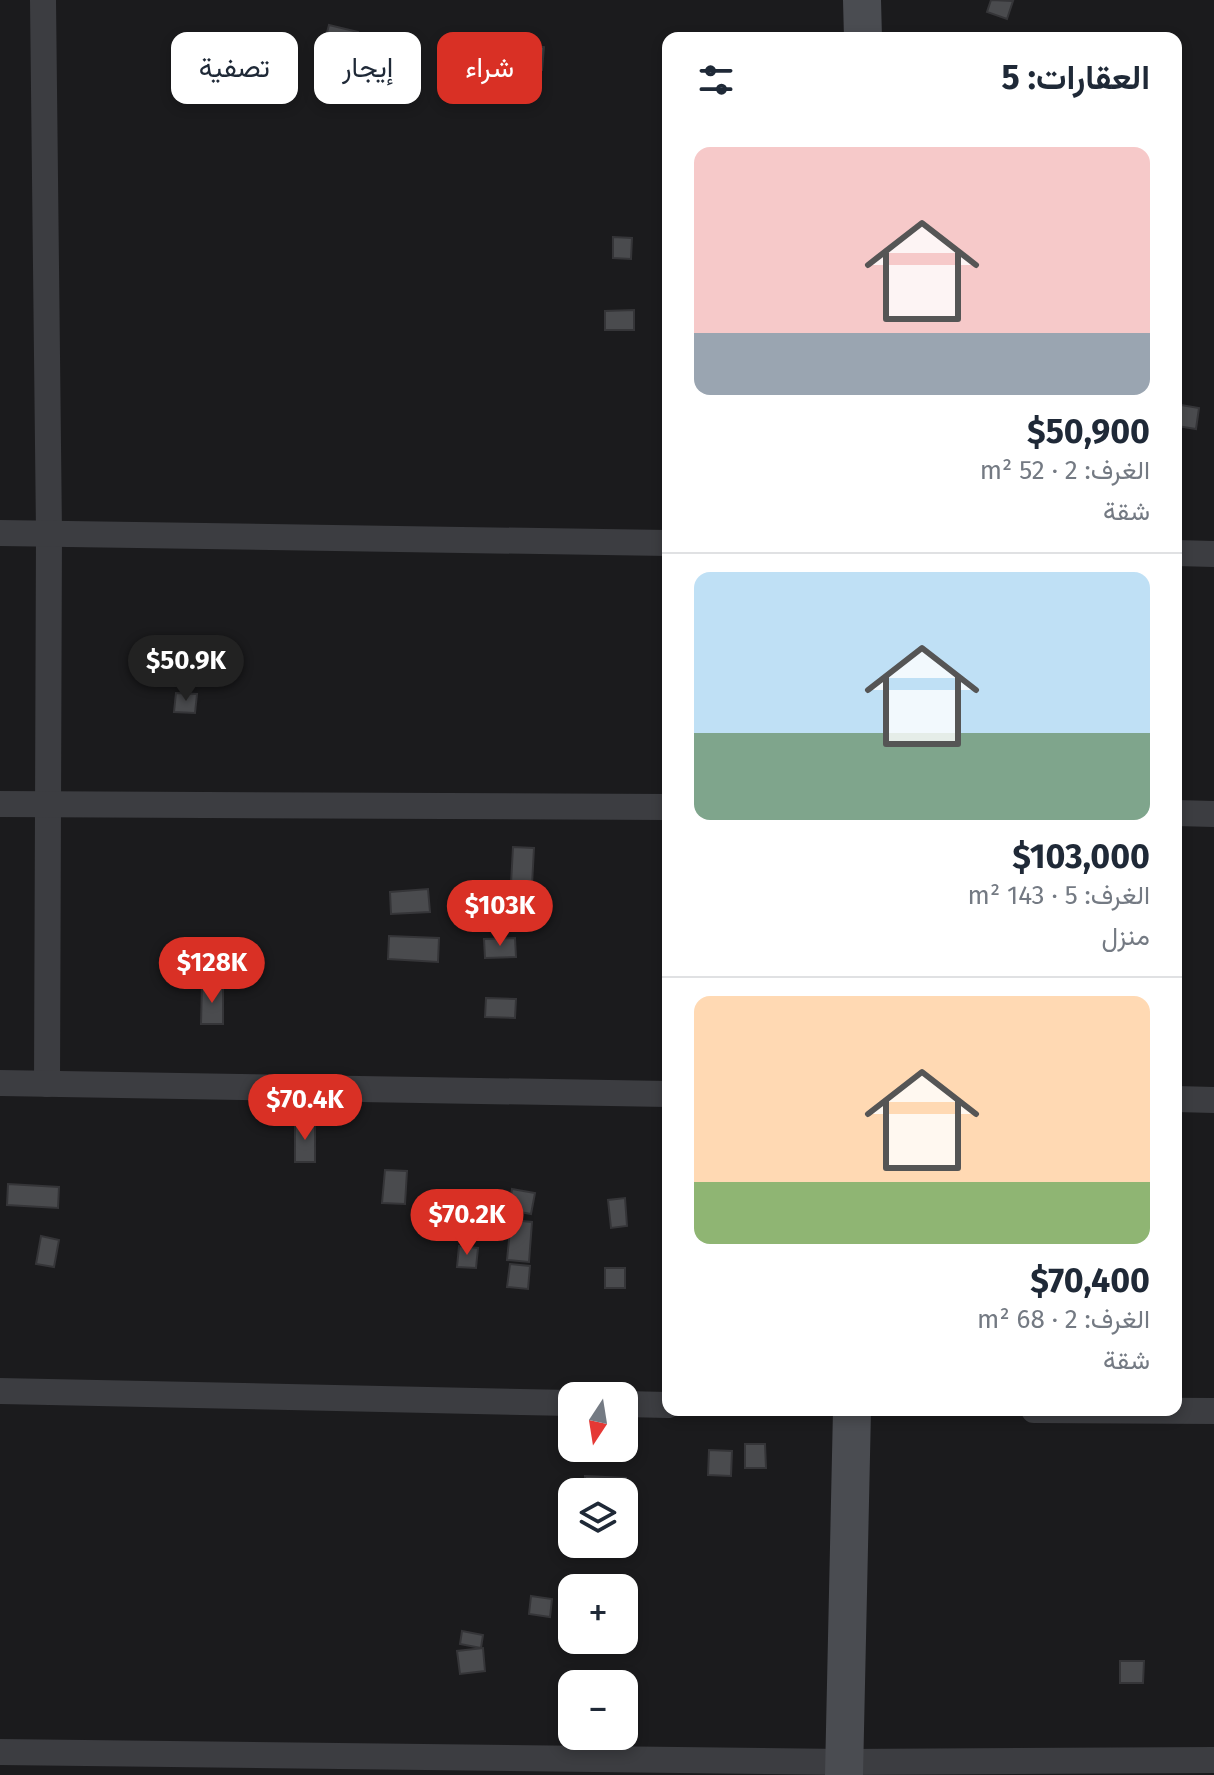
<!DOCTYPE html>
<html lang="ar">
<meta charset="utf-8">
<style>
:root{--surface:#fff;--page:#f2f2f3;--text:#1f2937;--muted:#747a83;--line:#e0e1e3;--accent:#d93025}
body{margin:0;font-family:"Fira Sans",Vazirmatn,sans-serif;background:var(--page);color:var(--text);direction:rtl;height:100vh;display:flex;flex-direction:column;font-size:30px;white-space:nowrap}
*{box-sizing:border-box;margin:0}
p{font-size:26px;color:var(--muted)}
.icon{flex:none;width:44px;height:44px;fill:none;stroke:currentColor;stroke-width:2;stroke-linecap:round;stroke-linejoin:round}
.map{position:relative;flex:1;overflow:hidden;direction:ltr}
.drawer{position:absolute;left:662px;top:32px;width:520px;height:1384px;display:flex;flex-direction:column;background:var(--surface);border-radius:16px;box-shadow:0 4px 12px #0003;direction:rtl}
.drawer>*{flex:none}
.banner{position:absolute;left:24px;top:32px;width:518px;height:72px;direction:rtl;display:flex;gap:16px}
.needle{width:52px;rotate:192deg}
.buttons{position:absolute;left:558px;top:1382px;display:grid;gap:16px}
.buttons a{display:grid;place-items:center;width:80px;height:80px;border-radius:16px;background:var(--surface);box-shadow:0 4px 12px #0003;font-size:40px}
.price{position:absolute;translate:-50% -68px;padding:0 18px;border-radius:28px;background:var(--accent);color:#fff;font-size:26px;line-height:52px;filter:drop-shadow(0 2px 4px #0008)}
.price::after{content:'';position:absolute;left:50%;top:48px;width:24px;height:18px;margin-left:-12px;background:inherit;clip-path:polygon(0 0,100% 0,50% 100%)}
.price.active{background:#222;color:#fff}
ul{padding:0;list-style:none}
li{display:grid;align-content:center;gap:16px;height:424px;padding:0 32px}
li+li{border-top:2px solid var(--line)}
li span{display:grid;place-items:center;height:248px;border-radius:16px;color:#555}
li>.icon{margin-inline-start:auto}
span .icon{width:144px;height:144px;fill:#fffc;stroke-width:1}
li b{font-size:34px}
h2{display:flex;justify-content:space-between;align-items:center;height:96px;padding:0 32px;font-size:34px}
.tag{padding:0 28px;border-radius:16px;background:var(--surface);box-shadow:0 4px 12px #0003;font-size:28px;line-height:72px}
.tag.active{background:var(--accent);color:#fff}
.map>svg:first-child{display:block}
.building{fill:#4a4b4e;stroke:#353538;stroke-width:2}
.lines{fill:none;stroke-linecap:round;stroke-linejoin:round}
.street{stroke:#3c3d41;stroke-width:26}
.secondary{stroke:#4a4c51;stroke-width:38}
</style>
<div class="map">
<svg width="1214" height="1775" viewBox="0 0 1214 1775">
<rect width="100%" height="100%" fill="#1b1b1d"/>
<g class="building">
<path d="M991,0L1013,1L1007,19L987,12Z"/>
<path d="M329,25L358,32L353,51L324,44Z"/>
<path d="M522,44L544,47L542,70L520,68Z"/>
<path d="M613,237L632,238L631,259L613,258Z"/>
<path d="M634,310V330H605V311Z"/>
<path d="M1181,405L1199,408L1196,429L1177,426Z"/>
<path d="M176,693L197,694L195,713L174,712Z"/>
<path d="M513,847L534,848L532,885L511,884Z"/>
<path d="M428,889L430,912L391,914L390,892Z"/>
<path d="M389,936L439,938L438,962L388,959Z"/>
<path d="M515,938L516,957L485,958L484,939Z"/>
<path d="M202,985L223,986V1024H201Z"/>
<path d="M486,998L516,999L515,1018L485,1017Z"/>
<path d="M295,1121L315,1122V1162H295Z"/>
<path d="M385,1170L407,1171L405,1204L382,1203Z"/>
<path d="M8,1184L59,1187L58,1208L7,1205Z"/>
<path d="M512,1189L535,1193L531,1214L509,1210Z"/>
<path d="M625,1198L627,1226L611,1228L608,1200Z"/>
<path d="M511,1220L532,1222L529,1262L507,1260Z"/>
<path d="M41,1236L59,1240L54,1267L36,1264Z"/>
<path d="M459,1246L478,1248L476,1268L457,1267Z"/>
<path d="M510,1264L530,1266L528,1289L507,1287Z"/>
<rect x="605" y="1268" width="20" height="20"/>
<path d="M745,1444H765L766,1468H745Z"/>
<path d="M709,1450L732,1451L731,1476L708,1475Z"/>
<path d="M585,1476L626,1478L625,1496L624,1492H585Z"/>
<path d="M531,1596L552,1599L550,1617L529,1614Z"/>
<path d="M462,1631L483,1635L481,1648L460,1644Z"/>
<path d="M483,1648L485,1671L460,1674L457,1651Z"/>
<path d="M1120,1661H1144L1143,1683H1120Z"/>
</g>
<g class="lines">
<g class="street">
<path d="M43,0L49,533L47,1084"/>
<path d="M0,533L668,543"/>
<path d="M1176,553L1214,554"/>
<path d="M0,804L668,807"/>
<path d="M1176,813L1214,814"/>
<path d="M0,1083L668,1094"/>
<path d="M1176,1099L1214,1100"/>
<path d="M0,1391L572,1403"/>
<path d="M624,1404L668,1405"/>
<path d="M1034,1410L1214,1411"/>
<path d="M0,1752L844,1762L1214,1760"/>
</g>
<g class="secondary">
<path d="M862,0L863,38"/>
<path d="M844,1775L852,1410"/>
</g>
</g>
</svg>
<div class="buttons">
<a><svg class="needle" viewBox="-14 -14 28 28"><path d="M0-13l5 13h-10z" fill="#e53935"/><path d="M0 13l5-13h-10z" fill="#747a83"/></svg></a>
<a><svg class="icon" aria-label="layers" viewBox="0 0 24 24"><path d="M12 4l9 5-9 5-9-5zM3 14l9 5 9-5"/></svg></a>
<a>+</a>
<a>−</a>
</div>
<b class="price active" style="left:186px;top:703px">$50.9K</b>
<b class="price" style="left:500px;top:948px">$103K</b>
<b class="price" style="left:212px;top:1005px">$128K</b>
<b class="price" style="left:305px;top:1142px">$70.4K</b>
<b class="price" style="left:467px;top:1257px">$70.2K</b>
<div class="banner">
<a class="tag active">شراء</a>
<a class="tag">إيجار</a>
<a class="tag">تصفية</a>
</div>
<section class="drawer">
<h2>العقارات: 5<svg class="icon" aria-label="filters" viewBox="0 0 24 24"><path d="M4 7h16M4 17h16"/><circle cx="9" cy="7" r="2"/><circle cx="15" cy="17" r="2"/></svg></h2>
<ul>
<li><span style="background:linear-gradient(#f6c9c9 75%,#9aa5b1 0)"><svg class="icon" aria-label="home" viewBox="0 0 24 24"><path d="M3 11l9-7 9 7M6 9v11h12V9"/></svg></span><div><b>$50,900</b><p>الغرف: 2 · 52 m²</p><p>شقة</p></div></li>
<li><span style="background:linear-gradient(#bfe0f5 65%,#7fa58c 0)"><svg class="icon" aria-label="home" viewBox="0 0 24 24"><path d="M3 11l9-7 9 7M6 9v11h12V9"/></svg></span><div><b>$103,000</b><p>الغرف: 5 · 143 m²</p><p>منزل</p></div></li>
<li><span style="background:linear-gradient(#ffd9b3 75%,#8fb573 0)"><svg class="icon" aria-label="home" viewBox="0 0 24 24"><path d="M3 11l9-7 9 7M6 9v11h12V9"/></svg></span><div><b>$70,400</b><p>الغرف: 2 · 68 m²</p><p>شقة</p></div></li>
</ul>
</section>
</div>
